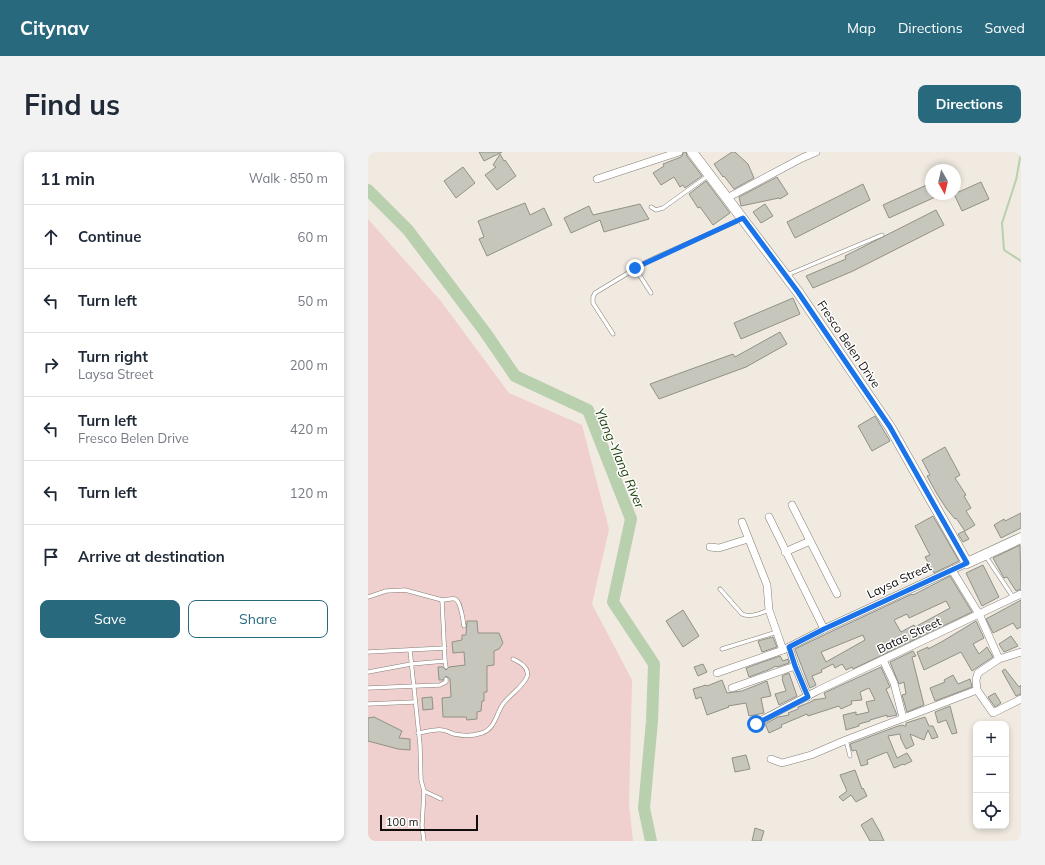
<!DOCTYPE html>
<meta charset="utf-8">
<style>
:root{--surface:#fff;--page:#f2f2f3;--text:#1f2937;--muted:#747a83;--line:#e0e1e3;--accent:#28697d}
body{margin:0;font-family:Mulish,sans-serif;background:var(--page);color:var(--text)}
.controls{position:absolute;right:12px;bottom:12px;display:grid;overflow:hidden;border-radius:8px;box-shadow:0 2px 6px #0003}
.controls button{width:36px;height:36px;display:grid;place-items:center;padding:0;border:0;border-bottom:1px solid var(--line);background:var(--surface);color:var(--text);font:20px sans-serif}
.compass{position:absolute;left:557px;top:12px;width:36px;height:36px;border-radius:50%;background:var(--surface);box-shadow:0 2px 6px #0003;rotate:172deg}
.scale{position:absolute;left:12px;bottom:10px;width:98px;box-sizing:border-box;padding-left:4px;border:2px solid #100e0b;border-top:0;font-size:11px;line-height:14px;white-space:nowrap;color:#100e0b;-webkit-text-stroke:3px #fff;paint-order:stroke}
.stop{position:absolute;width:12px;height:12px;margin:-9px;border:3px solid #1a73e8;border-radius:50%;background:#fff}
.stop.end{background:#1a73e8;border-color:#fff;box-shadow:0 1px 4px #0008}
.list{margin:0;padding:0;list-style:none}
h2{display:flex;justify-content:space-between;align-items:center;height:52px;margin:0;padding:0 16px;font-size:17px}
h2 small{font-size:13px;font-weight:400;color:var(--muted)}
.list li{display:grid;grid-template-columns:26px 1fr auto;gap:12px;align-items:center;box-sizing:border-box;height:64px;padding:0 16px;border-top:1px solid var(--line)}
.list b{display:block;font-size:15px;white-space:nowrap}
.list p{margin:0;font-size:13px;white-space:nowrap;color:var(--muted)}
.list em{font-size:13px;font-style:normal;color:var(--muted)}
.actions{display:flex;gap:8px;padding:12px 16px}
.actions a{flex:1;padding:9px 0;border:1px solid var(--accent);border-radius:8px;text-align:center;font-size:14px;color:var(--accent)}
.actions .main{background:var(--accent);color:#fff}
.icon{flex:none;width:22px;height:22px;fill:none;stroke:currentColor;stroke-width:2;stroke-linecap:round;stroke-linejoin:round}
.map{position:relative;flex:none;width:653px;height:689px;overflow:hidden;border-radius:8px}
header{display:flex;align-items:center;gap:24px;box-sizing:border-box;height:56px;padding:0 20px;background:var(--accent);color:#fff}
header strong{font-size:19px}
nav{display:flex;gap:22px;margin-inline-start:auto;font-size:14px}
.intro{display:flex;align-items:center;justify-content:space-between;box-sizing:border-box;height:96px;padding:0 24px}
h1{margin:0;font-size:28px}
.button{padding:10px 18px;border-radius:8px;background:var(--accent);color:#fff;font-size:14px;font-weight:700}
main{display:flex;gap:24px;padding:0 24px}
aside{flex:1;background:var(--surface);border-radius:8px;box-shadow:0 2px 6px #0003}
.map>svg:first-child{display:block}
.green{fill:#f0d0ce}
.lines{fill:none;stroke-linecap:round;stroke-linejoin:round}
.stream{stroke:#b8d0ad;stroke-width:2}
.river{stroke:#b8d0ad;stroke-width:12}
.building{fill:#c6c6bc;stroke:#909187;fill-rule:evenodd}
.lane-casing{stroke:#847e76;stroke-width:4.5}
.street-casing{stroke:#847e76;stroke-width:8}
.secondary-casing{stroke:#847e76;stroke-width:11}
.lane{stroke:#fff;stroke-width:3.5}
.street{stroke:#fff;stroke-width:7}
.secondary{stroke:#fff;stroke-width:10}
.route{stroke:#1a73e8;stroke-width:5}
.labels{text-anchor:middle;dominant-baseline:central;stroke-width:3;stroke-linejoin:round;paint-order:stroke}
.street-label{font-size:12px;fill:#100e0b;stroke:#fff}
.water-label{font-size:13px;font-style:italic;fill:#1d3c09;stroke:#fff}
</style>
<header>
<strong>Citynav</strong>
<nav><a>Map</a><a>Directions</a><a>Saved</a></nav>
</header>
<div class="intro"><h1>Find us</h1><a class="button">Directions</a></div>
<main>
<aside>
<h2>11 min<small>Walk · 850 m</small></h2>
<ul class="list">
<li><svg class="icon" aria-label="ahead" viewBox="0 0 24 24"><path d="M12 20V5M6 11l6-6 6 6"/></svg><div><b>Continue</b></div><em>60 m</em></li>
<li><svg class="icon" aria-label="left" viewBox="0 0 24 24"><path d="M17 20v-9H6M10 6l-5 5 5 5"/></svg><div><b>Turn left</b></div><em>50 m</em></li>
<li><svg class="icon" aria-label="right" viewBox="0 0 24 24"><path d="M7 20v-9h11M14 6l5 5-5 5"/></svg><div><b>Turn right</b><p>Laysa Street</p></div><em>200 m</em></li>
<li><svg class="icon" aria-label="left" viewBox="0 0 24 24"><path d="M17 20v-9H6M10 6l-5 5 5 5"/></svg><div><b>Turn left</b><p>Fresco Belen Drive</p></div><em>420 m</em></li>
<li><svg class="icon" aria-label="left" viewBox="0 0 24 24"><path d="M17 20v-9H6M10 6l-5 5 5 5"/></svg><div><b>Turn left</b></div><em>120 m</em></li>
<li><svg class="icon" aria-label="arrive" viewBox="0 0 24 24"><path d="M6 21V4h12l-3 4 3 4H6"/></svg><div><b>Arrive at destination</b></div></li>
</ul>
<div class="actions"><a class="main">Save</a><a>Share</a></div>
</aside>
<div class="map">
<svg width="653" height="689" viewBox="0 0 653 689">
<rect width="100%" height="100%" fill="#f0eae1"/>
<path class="green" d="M0,67L72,148L141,241L214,273L241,377L224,452L264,528L261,652L265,689H0Z"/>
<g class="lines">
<path class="stream" d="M653,1L648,28L634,71L636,98L653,109"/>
<path class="river" d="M0,38L40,78L117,180L147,224L220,258L263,367L245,450L286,512L284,569L276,656L283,689"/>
</g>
<g class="building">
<path d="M111,0H134L116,9Z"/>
<path d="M316,0H318L319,4L334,24L317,36L315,33L312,35L306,25L293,33L285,21L296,14L295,12L313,5Z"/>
<path d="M364,0H367L380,12L386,26L366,37L356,24L355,25L346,12Z"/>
<path d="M132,2L136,9L137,8L148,24L129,38L117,23L128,15L125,13Z"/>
<path d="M95,15L107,31L88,46L76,29Z"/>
<path d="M409,25L420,42L412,47L411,46L373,54L371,45Z"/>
<path d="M338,29L362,61L345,73L332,55L330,56L321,42Z"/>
<path d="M613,30L621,47L594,59L586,42Z"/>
<path d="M563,31V42H574L521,66L515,53Z"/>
<path d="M495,32L502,48L427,86L419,70Z"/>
<path d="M157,51L162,63L176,56L184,73L119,104L111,87L116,85L110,69Z"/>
<path d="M272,52L281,67L236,80L232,68L203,81L196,66L221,54L225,63Z"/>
<path d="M397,52L405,64L393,71L385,60Z"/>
<path d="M568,58L576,73L485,119L445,136L438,124L478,107L477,104Z"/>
<path d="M425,146L432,162L373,187L366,171Z"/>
<path d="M412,180L419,192L378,215L291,247L282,232L365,202L367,205Z"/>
<path d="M507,264L522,289L504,299L490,274Z"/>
<path d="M577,295L592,323L587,326L598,343L596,344L603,356L598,359L607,373L597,379L588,366L587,367L578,356L569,342L559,324L562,323L554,308Z"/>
<path d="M653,361V376L633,386L626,373L636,367L637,369Z"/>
<path d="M565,364L591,409L566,421L557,405L562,403L547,374Z"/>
<path d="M596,379L601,387L595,390L590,382Z"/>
<path d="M652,393L653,437L648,439L639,425L636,426L625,406Z"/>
<path d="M615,413L631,445L614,454L598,421Z"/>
<path d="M582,424L604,460L485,517L484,515L478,518L474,512L467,516L465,512L453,518L454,520L444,524L448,533L442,536L427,497L458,482L544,442L545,443ZM578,449L582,456L547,475L546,473L533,480L526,468L539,462L541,466ZM495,483L497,488L458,510L453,500Z"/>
<path d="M653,448V475L649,477L645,471L625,481L618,467Z"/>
<path d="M315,458L331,484L315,495L298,469Z"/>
<path d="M99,469H109L110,481H131L135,491L131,497L126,499V513L119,514V540H116V549H114L113,559L109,560V567L99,568L98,565H75L74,546L83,545L82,527L78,524L75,528H71L70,515H75L78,518L81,515L97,513L96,500L85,501L84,490L94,488V483H98Z"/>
<path d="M608,469L616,486L605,492L611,502L619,495L625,505L604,519L593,500L556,518L549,500L560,495V497L575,489Z"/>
<path d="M643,484L650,494L636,500L631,492Z"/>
<path d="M405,485L409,495L394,500L390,489Z"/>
<path d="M545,499L548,504L544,505L556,553L539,560L534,543L538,542L536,530L531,532L522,510Z"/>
<path d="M412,504L415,509L420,507L421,511L409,515L408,514L400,518L381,525L378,516Z"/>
<path d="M335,512L339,520L330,524L326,515Z"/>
<path d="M513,515L522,535L518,537L529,563L519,565V563L502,568V569L491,572V574L478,578L475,563L488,560V563L501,560L498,550L507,548L501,536L492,540L494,548L483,549L484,552L473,557L471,554L440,564L439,562L413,573L414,575L401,581L397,572L410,565L421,563L420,561L430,557V555L445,549V548L458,546L456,541Z"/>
<path d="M637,517L651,535L653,533V542L648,544L634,519Z"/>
<path d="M421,521L429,544L411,553L407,542L418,539L414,527L415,526L414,524Z"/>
<path d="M585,523L590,532L602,527L604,535L567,549L562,536L577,530L576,528Z"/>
<path d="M354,528L359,541L374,539L399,529L403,544L393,546L396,561L381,564L378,551L360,554L361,555L339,563L333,545L328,547L325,537L338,533L339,534Z"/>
<path d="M627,541L633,551L627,555L620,545Z"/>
<path d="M64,545L65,557L55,558L54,546Z"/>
<path d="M582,554L589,581L584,582L578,568L570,571L567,560Z"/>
<path d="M6,565L34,579L31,586L42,587V598L30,597L0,589V566Z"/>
<path d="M557,565L561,574H565L570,585L564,587L560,578L556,588L542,582L546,593L538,597L533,587L532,582L520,584L529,606L539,601L544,609L536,613L535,612L526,616L519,600L499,608L500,612L493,614L488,598L484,599L482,592L530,574L535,573L536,574H538V571Z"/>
<path d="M378,603L382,617L367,620L364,606Z"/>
<path d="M487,618L494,637L495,636L499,644L488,650L483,643L475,649L471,645L479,639L472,623Z"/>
<path d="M504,666L512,680L516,689H502L493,673Z"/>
<path d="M387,676L396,679L393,689H384Z"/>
</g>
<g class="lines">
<g class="lane-casing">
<g id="lane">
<path d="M283,55L288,58L295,56L341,23"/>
<path d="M267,116L283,141"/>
<path d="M419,123L514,83"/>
<path d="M245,182L225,151V145L227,141L280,109L374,67"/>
<path d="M617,403L645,445"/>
<path d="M352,437L374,462C383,466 392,461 401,458"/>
<path d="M0,445L18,439L37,438L74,448L77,509"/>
<path d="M74,448C77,448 84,446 87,447C93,449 95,469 96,474"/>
<path d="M354,497L409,480"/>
<path d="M42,498L52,593L53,628L56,639L54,674L56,689"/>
<path d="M0,500L77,496"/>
<path d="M0,520L43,512L77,509L78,515"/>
<path d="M0,536L72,533L78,530V527"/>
<path d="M0,552L46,550"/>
<path d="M50,581C58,580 66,577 74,578C78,578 82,581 86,582C95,584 105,584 114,581C127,577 128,562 135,552C146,537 178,522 145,507"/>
<path d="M478,588L482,604"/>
<path d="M56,639L73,647"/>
</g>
</g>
<g class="street-casing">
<g id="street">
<path d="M229,27L311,0"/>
<path d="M359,46L434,6L448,0"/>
<path d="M424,353L469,442"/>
<path d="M401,365L456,477"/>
<path d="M374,370L399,433L401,458L415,498"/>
<path d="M342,395L351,396L380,387"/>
<path d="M417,400L442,389"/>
<path d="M584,418L611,462L631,507"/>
<path d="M421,495L427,514L440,545"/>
<path d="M515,508L526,531L535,566"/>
<path d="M349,521L415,498L456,477L599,411"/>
<path d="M364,536L427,514"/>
<path d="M609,538L608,528L610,521L631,507L653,500"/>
<path d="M388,571L451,538L653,442"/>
<path d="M403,607L414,611L443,603L478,588L609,538L625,561L653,547"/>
</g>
</g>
<g class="secondary-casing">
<path id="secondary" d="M324,0L430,140L522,275L599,411L653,386"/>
</g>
<use href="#lane" class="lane"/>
<use href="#street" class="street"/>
<use href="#secondary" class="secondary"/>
</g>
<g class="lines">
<path class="route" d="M267,116L375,66L430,140L522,275L599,411L456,477L421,495L427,514L440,545L388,572"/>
</g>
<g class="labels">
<g class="street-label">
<text transform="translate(481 192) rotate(56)">Fresco Belen Drive</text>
<text transform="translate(531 428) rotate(-25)">Laysa Street</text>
<text transform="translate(541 483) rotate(-25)">Batas Street</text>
</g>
<g class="water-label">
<text transform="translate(252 306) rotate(67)">Ylang-Ylang River</text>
</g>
</g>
</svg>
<div class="controls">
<button>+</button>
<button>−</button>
<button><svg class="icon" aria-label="locate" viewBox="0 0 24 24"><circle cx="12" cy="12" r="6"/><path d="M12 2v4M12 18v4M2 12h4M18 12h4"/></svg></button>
</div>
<svg class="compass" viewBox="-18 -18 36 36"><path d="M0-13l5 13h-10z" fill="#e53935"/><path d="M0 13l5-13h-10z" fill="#747a83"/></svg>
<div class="scale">100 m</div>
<div class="stop" style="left:388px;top:572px"></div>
<div class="stop end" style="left:267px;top:116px"></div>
</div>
</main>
